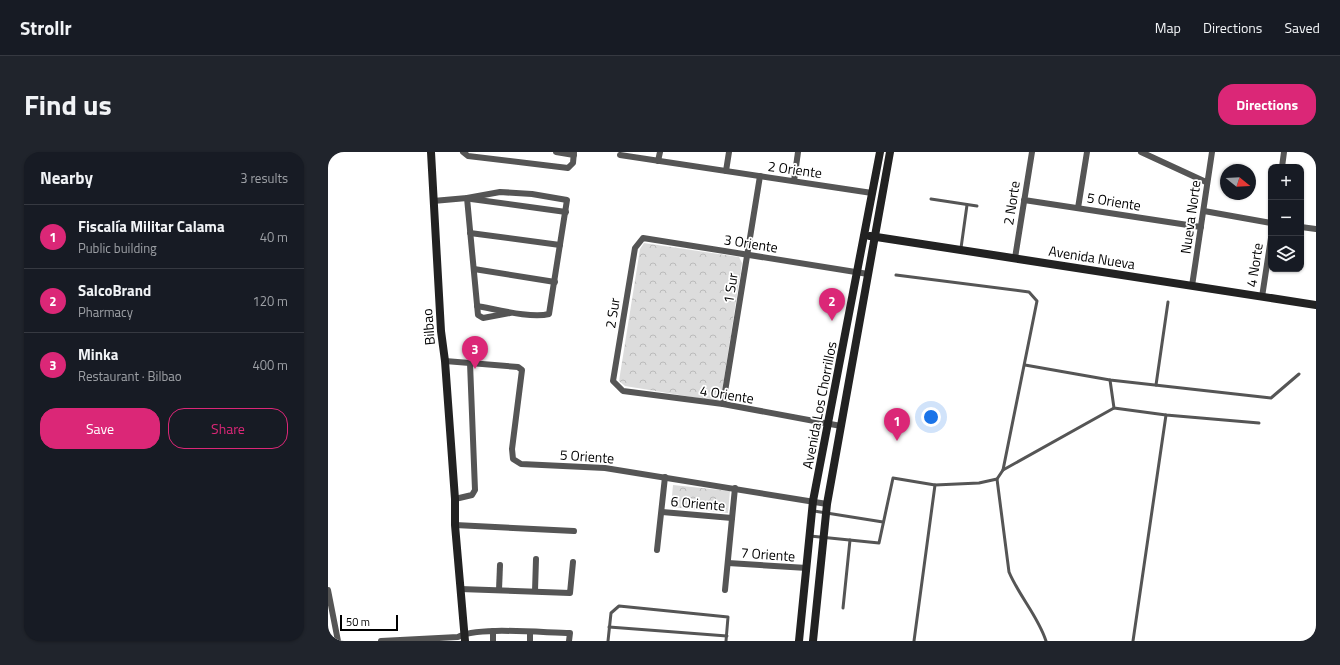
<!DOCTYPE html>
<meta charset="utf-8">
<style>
:root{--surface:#171b24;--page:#20242c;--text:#f1f3f6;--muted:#9ea1a6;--line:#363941;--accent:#db2777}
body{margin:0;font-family:"Titillium Web",sans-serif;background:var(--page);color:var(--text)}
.controls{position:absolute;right:12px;top:12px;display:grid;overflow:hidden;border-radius:8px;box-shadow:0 1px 3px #0004}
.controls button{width:36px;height:36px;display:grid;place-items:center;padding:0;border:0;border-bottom:1px solid var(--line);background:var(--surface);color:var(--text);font:20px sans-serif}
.compass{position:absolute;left:892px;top:12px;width:36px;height:36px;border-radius:50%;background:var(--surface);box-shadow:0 1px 3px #0004;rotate:108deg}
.scale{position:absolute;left:12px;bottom:10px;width:58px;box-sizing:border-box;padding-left:4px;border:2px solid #000;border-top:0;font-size:11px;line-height:14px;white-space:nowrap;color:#000;-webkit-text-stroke:3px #fff;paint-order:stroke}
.you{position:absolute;left:603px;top:265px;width:14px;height:14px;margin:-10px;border:3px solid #fff;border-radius:50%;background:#1a73e8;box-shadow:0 0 0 6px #1a73e833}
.badge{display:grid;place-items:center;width:26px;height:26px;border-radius:50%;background:var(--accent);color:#fff;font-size:13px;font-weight:700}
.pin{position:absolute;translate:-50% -33px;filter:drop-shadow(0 1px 2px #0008)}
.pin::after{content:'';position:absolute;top:21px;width:14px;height:12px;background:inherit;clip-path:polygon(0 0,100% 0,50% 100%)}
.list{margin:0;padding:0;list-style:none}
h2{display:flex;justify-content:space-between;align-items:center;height:52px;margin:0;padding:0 16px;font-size:17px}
h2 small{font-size:13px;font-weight:400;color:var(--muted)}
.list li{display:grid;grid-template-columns:26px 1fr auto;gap:12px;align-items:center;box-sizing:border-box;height:64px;padding:0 16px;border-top:1px solid var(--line)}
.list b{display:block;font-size:15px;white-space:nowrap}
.list p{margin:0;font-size:13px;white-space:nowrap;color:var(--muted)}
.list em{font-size:13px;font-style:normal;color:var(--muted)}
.actions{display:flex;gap:8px;padding:12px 16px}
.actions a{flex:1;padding:9px 0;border:1px solid var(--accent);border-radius:16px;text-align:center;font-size:14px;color:var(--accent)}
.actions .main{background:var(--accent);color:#fff}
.icon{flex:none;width:22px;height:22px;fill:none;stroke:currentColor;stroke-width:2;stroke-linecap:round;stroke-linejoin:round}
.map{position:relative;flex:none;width:988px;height:489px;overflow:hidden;border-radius:16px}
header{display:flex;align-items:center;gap:24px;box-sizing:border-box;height:56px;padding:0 20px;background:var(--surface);border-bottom:1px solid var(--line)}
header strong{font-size:19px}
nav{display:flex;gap:22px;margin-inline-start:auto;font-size:14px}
.intro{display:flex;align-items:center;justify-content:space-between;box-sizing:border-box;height:96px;padding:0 24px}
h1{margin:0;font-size:28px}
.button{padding:10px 18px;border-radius:16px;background:var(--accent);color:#fff;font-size:14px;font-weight:700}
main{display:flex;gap:24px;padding:0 24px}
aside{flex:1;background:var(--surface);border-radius:16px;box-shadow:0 1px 3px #0004}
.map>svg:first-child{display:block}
.park{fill:url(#park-crowns)}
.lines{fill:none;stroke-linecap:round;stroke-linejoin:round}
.lane{stroke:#555;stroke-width:3}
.street{stroke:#555;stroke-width:6}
.secondary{stroke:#222;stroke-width:8}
.labels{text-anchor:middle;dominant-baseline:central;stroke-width:3.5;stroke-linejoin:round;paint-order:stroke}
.street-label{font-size:14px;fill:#000;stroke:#fff}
</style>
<header>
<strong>Strollr</strong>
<nav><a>Map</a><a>Directions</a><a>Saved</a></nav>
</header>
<div class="intro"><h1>Find us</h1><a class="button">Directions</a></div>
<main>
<aside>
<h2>Nearby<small>3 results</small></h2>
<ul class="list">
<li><span class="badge">1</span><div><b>Fiscalía Militar Calama</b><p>Public building</p></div><em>40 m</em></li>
<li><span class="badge">2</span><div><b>SalcoBrand</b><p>Pharmacy</p></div><em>120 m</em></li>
<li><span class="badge">3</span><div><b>Minka</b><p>Restaurant · Bilbao</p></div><em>400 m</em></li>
</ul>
<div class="actions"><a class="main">Save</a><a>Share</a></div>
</aside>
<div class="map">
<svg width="988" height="489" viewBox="0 0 988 489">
<defs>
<pattern id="park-crowns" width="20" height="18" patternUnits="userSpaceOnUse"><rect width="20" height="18" fill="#dcdcdc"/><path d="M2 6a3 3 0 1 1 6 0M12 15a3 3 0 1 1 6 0" fill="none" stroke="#bbb"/></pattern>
</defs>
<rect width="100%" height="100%" fill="#fff"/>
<g class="park">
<path d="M316,91L411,105L414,111L393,246L388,249L297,234L291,229L312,97Z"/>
<path d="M345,333L402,339L400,361L343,355Z"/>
</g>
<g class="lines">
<g class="lane">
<path d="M603,47L649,54"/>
<path d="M633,96L639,53"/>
<path d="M568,123L701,140L709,149L675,318L669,327L651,331L607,333L586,489"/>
<path d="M697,213L782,228L943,246L971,222"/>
<path d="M782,228L786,256L838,263L931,271"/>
<path d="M828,233L840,150"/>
<path d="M675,318L786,256"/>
<path d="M669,327L681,420C691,444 710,464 718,489"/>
<path d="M486,359L555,370"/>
<path d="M482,384L551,391L565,326L607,333"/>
<path d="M515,456L522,388"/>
<path d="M281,475L399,484"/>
<path d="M280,489L283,461L291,454L400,465L398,489"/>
<path d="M805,489L838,263"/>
</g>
<g class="street">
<path d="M135,0L140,4L240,16L245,11L246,0"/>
<path d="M228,0L246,3"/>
<path d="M813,0L878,30"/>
<path d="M292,3L544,41"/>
<path d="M330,9L332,0"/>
<path d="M954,15L956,0"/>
<path d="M398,19L401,0"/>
<path d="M466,29L470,0"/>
<path d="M139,46L150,163L155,166L182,161"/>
<path d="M143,47L238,60"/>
<path d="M696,48L873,75"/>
<path d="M105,49L139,46L172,40L204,42L239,48L221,162C204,167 167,157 149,154"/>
<path d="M750,56L759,0"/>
<path d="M876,59L943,71"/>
<path d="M973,75L988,77"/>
<path d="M142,81L232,93"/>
<path d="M687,106L704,0"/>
<path d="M146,117L227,130"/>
<path d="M864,134L884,0"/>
<path d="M934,145L943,86"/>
<path d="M117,209L190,215L194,218L184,297L185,307L193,312L277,316L499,352"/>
<path d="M395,252L432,24"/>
<path d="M513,274L395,252L295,239L285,229L307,96L315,86L540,122"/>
<path d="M127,347L144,343L147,338L142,211"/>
<path d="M334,360L404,366"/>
<path d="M127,373L246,379"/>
<path d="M329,398L337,325"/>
<path d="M400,411L479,416"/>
<path d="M132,437L242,441L245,410"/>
<path d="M0,438L10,489"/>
<path d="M171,438L172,413"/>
<path d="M397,438L407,336"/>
<path d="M207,439L208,407"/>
<path d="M53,489L130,485C146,474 219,481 242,481L241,489"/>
<path d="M165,489V479"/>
<path d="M202,489V480"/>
</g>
<g class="secondary">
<path d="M103,0L113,179L117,209L127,347V373L137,489"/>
<path d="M542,84L988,153"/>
<path d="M471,489L485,349L552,0"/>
<path d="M485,489L499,352L562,0"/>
</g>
</g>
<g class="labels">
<g class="street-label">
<text transform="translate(467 17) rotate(8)">2 Oriente</text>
<text transform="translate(786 49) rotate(9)">5 Oriente</text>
<text transform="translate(683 51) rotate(-81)">2 Norte</text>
<text transform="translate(862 65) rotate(-82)">Nueva Norte</text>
<text transform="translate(423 91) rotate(9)">3 Oriente</text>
<text transform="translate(764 105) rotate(9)">Avenida Nueva</text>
<text transform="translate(926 113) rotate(-81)">4 Norte</text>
<text transform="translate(402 136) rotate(-81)">1 Sur</text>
<text transform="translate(284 161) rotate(-81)">2 Sur</text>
<text transform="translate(100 175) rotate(-95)">Bilbao</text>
<text transform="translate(399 242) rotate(9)">4 Oriente</text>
<text transform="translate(491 253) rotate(-79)">Avenida Los Chorrillos</text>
<text transform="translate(259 304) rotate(4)">5 Oriente</text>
<text transform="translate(370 351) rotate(5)">6 Oriente</text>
<text transform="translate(440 402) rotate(4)">7 Oriente</text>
</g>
</g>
</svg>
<div class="controls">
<button>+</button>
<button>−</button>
<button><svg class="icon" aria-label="layers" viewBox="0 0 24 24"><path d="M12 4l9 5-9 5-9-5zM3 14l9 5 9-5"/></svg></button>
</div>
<svg class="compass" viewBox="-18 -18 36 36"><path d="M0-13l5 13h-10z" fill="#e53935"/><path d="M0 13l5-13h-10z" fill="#9ea1a6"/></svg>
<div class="scale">50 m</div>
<div class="you"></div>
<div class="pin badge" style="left:569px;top:289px">1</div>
<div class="pin badge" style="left:504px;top:169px">2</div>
<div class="pin badge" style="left:147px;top:217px">3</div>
</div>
</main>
